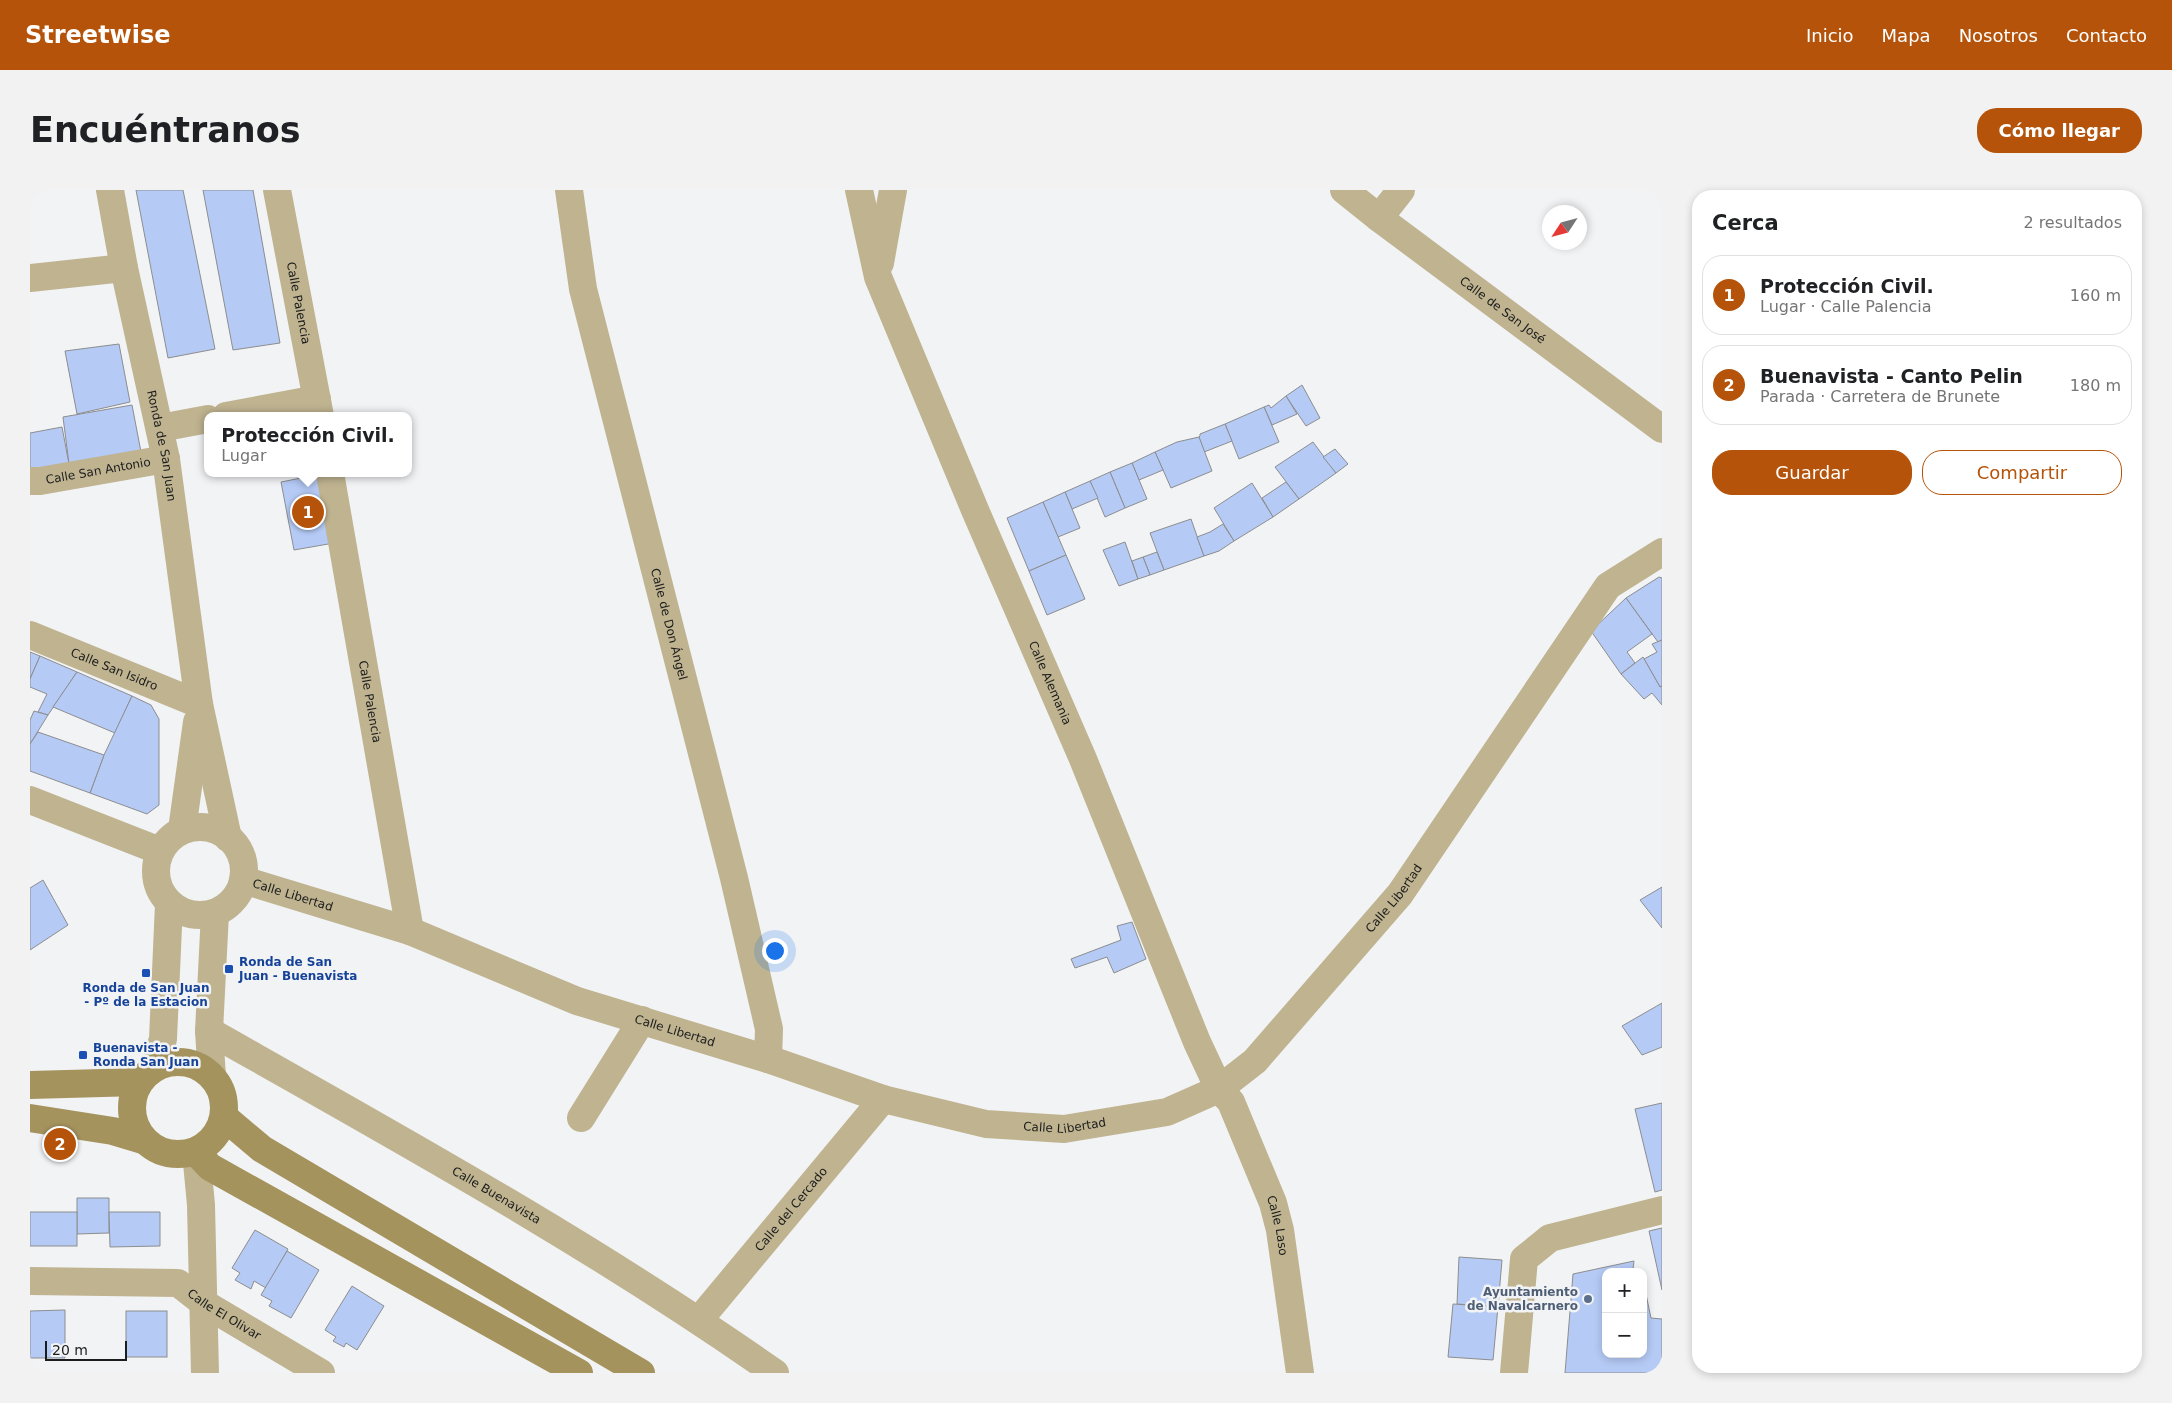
<!DOCTYPE html>
<html lang="es">
<meta charset="utf-8">
<style>
:root{--surface:#fff;--page:#f2f2f2;--text:#202124;--muted:#757577;--line:#e0e0e0;--accent:#b45309}
body{margin:0;font-family:"DejaVu Sans",sans-serif;background:var(--page);color:var(--text)}
.controls{position:absolute;right:15px;bottom:15px;display:grid;overflow:hidden;border-radius:10px;box-shadow:0 2px 8px #0003}
.controls button{width:45px;height:45px;display:grid;place-items:center;padding:0;border:0;border-bottom:1px solid var(--line);background:var(--surface);color:var(--text);font:25px sans-serif}
.compass{position:absolute;left:1512px;top:15px;width:45px;height:45px;border-radius:50%;background:var(--surface);box-shadow:0 2px 8px #0003;rotate:234deg}
.scale{position:absolute;left:15px;bottom:12px;width:82px;box-sizing:border-box;padding-left:5px;border:2px solid #1b1c1c;border-top:0;font-size:14px;line-height:18px;white-space:nowrap;color:#1b1c1c;-webkit-text-stroke:4px #f2f3f5;paint-order:stroke}
.you{position:absolute;left:744px;top:760px;width:18px;height:18px;margin:-12px;border:4px solid #fff;border-radius:50%;background:#1a73e8;box-shadow:0 0 0 8px #1a73e833}
.badge{display:grid;place-items:center;width:32px;height:32px;border-radius:50%;background:var(--accent);color:#fff;font-size:16px;font-weight:700}
.pin{position:absolute;translate:-50% -50%;border:2px solid #fff;box-shadow:0 1px 5px #0006}
.popup{position:absolute;left:174px;top:222px;width:208px;height:65px;box-sizing:border-box;display:grid;place-content:center;border-radius:10px;background:var(--surface);filter:drop-shadow(0 1px 4px #0005);font-size:16px;white-space:nowrap;color:var(--muted)}
.popup b{font-size:19px;color:var(--text)}
.popup::after{content:'';position:absolute;left:50%;top:100%;margin-left:-10px;border:10px solid transparent;border-top-color:var(--surface)}
.list{margin:0;padding:0;list-style:none}
h2{display:flex;justify-content:space-between;align-items:center;height:65px;margin:0;padding:0 20px;font-size:21px}
h2 small{font-size:16px;font-weight:400;color:var(--muted)}
.list li{display:grid;grid-template-columns:32px 1fr auto;gap:15px;align-items:center;box-sizing:border-box;height:80px;margin:0 10px 10px;padding:0 10px;border:1px solid var(--line);border-radius:20px}
.list b{display:block;font-size:19px;white-space:nowrap}
.list p{margin:0;font-size:16px;white-space:nowrap;color:var(--muted)}
.list em{font-size:16px;font-style:normal;color:var(--muted)}
.actions{display:flex;gap:10px;padding:15px 20px}
.actions a{flex:1;padding:11px 0;border:1px solid var(--accent);border-radius:20px;text-align:center;font-size:18px;color:var(--accent)}
.actions .main{background:var(--accent);color:#fff}
.map{position:relative;flex:none;width:1632px;height:1183px;overflow:hidden;border-radius:20px}
header{display:flex;align-items:center;gap:30px;box-sizing:border-box;height:70px;padding:0 25px;background:var(--accent);color:#fff}
header strong{font-size:24px}
nav{display:flex;gap:28px;margin-inline-start:auto;font-size:18px}
.intro{display:flex;align-items:center;justify-content:space-between;box-sizing:border-box;height:120px;padding:0 30px}
h1{margin:0;font-size:35px}
.button{padding:12px 22px;border-radius:20px;background:var(--accent);color:#fff;font-size:18px;font-weight:700}
main{display:flex;gap:30px;padding:0 30px}
aside{flex:1;background:var(--surface);border-radius:20px;box-shadow:0 2px 8px #0003}
.map>svg:first-child{display:block}
.building{fill:#b5caf5;stroke:#8c8d8f}
.lines{fill:none;stroke-linecap:round;stroke-linejoin:round}
.street{stroke:#bfb390;stroke-width:28}
.secondary{stroke:#a5935e;stroke-width:28}
.transit-dot{fill:#1a4fb4;stroke:#f2f3f5;stroke-width:2}
.service-dot{fill:#5c6f8a;stroke:#f2f3f5;stroke-width:2}
.labels{text-anchor:middle;dominant-baseline:central;stroke-width:5;stroke-linejoin:round;paint-order:stroke}
.street-label{font-size:12px;fill:#1b1c1c;stroke:#f2f3f5}
.transit-label{font-size:12px;font-weight:bold;fill:#164399;stroke:#f2f3f5;text-anchor:start}
.service-label{font-size:12px;font-weight:bold;fill:#4e5e75;stroke:#f2f3f5;text-anchor:end}
</style>
<header>
<strong>Streetwise</strong>
<nav><a>Inicio</a><a>Mapa</a><a>Nosotros</a><a>Contacto</a></nav>
</header>
<div class="intro"><h1>Encuéntranos</h1><a class="button">Cómo llegar</a></div>
<main>
<div class="map">
<svg width="1632" height="1183" viewBox="0 0 1632 1183">
<rect width="100%" height="100%" fill="#f2f3f5"/>
<g class="building">
<path d="M106,0H153L185,159L138,168Z"/>
<path d="M173,0H223L250,153L203,160Z"/>
<path d="M89,154L100,212L47,224L35,161Z"/>
<path d="M1272,195L1290,228L1276,236L1256,206Z"/>
<path d="M1256,206L1267,224L1242,235L1234,217L1239,215L1241,218Z"/>
<path d="M102,215L111,262L39,274L33,227Z"/>
<path d="M1234,217L1249,252L1209,269L1195,234Z"/>
<path d="M1195,234L1202,251L1174,262L1169,247L1170,246V244Z"/>
<path d="M32,237L39,274L0,280V243Z"/>
<path d="M1169,247L1182,281L1141,298L1125,262L1147,252Z"/>
<path d="M1283,252L1306,283L1269,309L1245,277Z"/>
<path d="M1305,259L1318,274L1306,283L1293,267Z"/>
<path d="M1125,262L1133,280L1109,290L1102,273Z"/>
<path d="M1102,273L1117,309L1095,318L1080,282Z"/>
<path d="M1080,282L1095,318L1075,327L1060,291Z"/>
<path d="M291,284L304,353L264,360L251,292Z"/>
<path d="M1060,291L1068,308L1042,319L1035,302Z"/>
<path d="M1256,292L1269,309L1243,327L1232,308Z"/>
<path d="M1222,293L1243,327L1204,351L1184,318Z"/>
<path d="M1035,302L1050,338L1028,347L1013,312Z"/>
<path d="M1013,312L1036,365L999,381L977,328Z"/>
<path d="M1161,329L1174,366L1134,380L1120,343Z"/>
<path d="M1193,334L1204,351L1189,361L1174,366L1167,347L1180,342Z"/>
<path d="M1095,352L1108,389L1089,396L1073,360Z"/>
<path d="M1127,362L1134,380L1120,385L1113,367Z"/>
<path d="M1036,365L1055,409L1017,425L999,381Z"/>
<path d="M1113,367L1120,385L1108,389L1102,371Z"/>
<path d="M1629,387L1632,388V450L1628,452L1596,408Z"/>
<path d="M1596,408L1622,444L1597,462L1605,473L1591,484L1561,441Z"/>
<path d="M1632,450V496L1630,497L1614,469L1627,462L1622,454Z"/>
<path d="M0,462L10,466L0,489Z"/>
<path d="M10,466L47,482L18,525L8,522L17,504L0,497V489Z"/>
<path d="M1613,467L1630,497L1632,496V515L1622,503L1614,509L1591,484Z"/>
<path d="M47,482L102,506L85,543L23,517Z"/>
<path d="M102,506L121,515L129,529V615L117,624L60,603L74,565Z"/>
<path d="M4,521L18,525L0,554V530Z"/>
<path d="M8,542L74,565L60,603L0,581V554Z"/>
<path d="M13,690L38,735L0,760V698Z"/>
<path d="M1632,697V738L1610,710Z"/>
<path d="M1102,732L1116,769L1084,783L1077,767L1045,778L1041,769L1091,750L1087,736Z"/>
<path d="M1632,813V857L1612,865L1592,836Z"/>
<path d="M1632,913V1000L1625,1002L1605,919Z"/>
<path d="M47,1008H79V1043L47,1044Z"/>
<rect x="0" y="1022" width="47" height="34"/>
<path d="M79,1022H130V1056L80,1057Z"/>
<path d="M1632,1038V1100L1619,1041Z"/>
<path d="M225,1040L258,1059L236,1098L224,1091L221,1099L205,1090L210,1083L202,1078Z"/>
<path d="M257,1061L289,1080L261,1128L239,1116L242,1111L231,1105Z"/>
<path d="M1429,1067L1472,1070L1468,1117L1427,1114Z"/>
<path d="M1604,1071L1603,1079L1612,1082H1576V1164H1613V1090L1621,1128L1632,1129V1183H1535L1543,1084Z"/>
<path d="M322,1096L354,1116L327,1160L316,1153L314,1157L303,1151L306,1147L295,1140Z"/>
<path d="M1423,1114L1468,1117L1463,1170L1418,1167Z"/>
<path d="M35,1120V1168H0V1121Z"/>
<rect x="96" y="1121" width="41" height="46"/>
</g>
<g class="lines">
<g class="street">
<path id="s1" d="M80,0L94,78L136,269L169,514L198,648"/>
<path id="s2" d="M247,0L290,226"/>
<path id="s3" d="M539,0L553,99L704,688L739,839L738,869"/>
<path id="s4" d="M829,0L848,87L945,320L1053,569L1167,852L1189,899L1201,912L1243,1013L1250,1040L1270,1183"/>
<path id="s5" d="M1314,0L1349,28L1632,239"/>
<path d="M1349,28L1371,0"/>
<path d="M850,73L863,0"/>
<path d="M0,88L94,78"/>
<path d="M196,226L287,209"/>
<path d="M130,238L178,229"/>
<path id="s6" d="M300,283L380,741"/>
<path id="s7" d="M0,291H10L136,269"/>
<path id="s8" d="M0,445L169,514"/>
<path d="M0,610L130,661"/>
<circle cx="170" cy="681" r="44"/>
<path d="M152,640L167,532"/>
<path id="s9" d="M213,690L380,741L547,811L738,869L853,909L956,934L1034,939L1137,922L1189,899L1225,871L1370,704L1578,396L1632,362"/>
<path id="s10" d="M179,841C372,950 564,1056 745,1183"/>
<path d="M124,878L133,849L139,714"/>
<path d="M182,887L179,841L185,723"/>
<path d="M551,928L612,830"/>
<path d="M166,962L171,1015L175,1183"/>
<path id="s11" d="M0,1091L148,1093L175,1114L291,1183"/>
<path id="s12" d="M669,1130L853,909"/>
<path d="M1484,1183L1494,1069L1520,1048L1632,1020"/>
</g>
<g class="secondary">
<circle cx="148" cy="918" r="46"/>
<path d="M0,895L109,892"/>
<path d="M194,927L232,959L611,1183"/>
<path d="M0,928L83,941L113,950"/>
<path d="M166,962L180,977L549,1183"/>
</g>
</g>
<g class="transit-dot">
<rect x="194" y="774" width="10" height="10" rx="2.5"/>
<rect x="111" y="778" width="10" height="10" rx="2.5"/>
<rect x="48" y="860" width="10" height="10" rx="2.5"/>
</g>
<circle class="service-dot" cx="1558" cy="1109" r="5"/>
<g class="labels">
<g class="street-label">
<text stroke="none"><textPath href="#s2" startOffset="115">Calle Palencia</textPath></text>
<text stroke="none"><textPath href="#s5" startOffset="199">Calle de San José</textPath></text>
<text stroke="none"><textPath href="#s1" startOffset="261">Ronda de San Juan</textPath></text>
<text stroke="none"><textPath href="#s7" startOffset="69">Calle San Antonio</textPath></text>
<text stroke="none"><textPath href="#s3" startOffset="446">Calle de Don Ángel</textPath></text>
<text stroke="none"><textPath href="#s8" startOffset="91">Calle San Isidro</textPath></text>
<text stroke="none"><textPath href="#s4" startOffset="530">Calle Alemania</textPath></text>
<text stroke="none"><textPath href="#s6" startOffset="232">Calle Palencia</textPath></text>
<text stroke="none"><textPath href="#s9" startOffset="52">Calle Libertad</textPath></text>
<text stroke="none"><textPath href="#s9" startOffset="1282">Calle Libertad</textPath></text>
<text stroke="none"><textPath href="#s9" startOffset="458">Calle Libertad</textPath></text>
<text stroke="none"><textPath href="#s9" startOffset="862">Calle Libertad</textPath></text>
<text stroke="none"><textPath href="#s10" startOffset="331">Calle Buenavista</textPath></text>
<text stroke="none"><textPath href="#s12" startOffset="144">Calle del Cercado</textPath></text>
<text stroke="none"><textPath href="#s4" startOffset="1120">Calle Laso</textPath></text>
<text stroke="none"><textPath href="#s11" startOffset="204">Calle El Olivar</textPath></text>
</g>
<g class="transit-label">
<text x="209" y="772">Ronda de San<tspan x="209" dy="14">Juan - Buenavista</tspan></text>
<text x="116" y="798" text-anchor="middle">Ronda de San Juan<tspan x="116" dy="14">- Pº de la Estacion</tspan></text>
<text x="63" y="858">Buenavista -<tspan x="63" dy="14">Ronda San Juan</tspan></text>
</g>
<g class="service-label">
<text x="1548" y="1102">Ayuntamiento<tspan x="1548" dy="14">de Navalcarnero</tspan></text>
</g>
</g>
</svg>
<div class="controls">
<button>+</button>
<button>−</button>
</div>
<svg class="compass" viewBox="-18 -18 36 36"><path d="M0-13l5 13h-10z" fill="#e53935"/><path d="M0 13l5-13h-10z" fill="#757577"/></svg>
<div class="scale">20 m</div>
<div class="you"></div>
<div class="pin badge" style="left:278px;top:322px">1</div>
<div class="popup"><b>Protección Civil.</b>Lugar</div>
<div class="pin badge" style="left:30px;top:954px">2</div>
</div>
<aside>
<h2>Cerca<small>2 resultados</small></h2>
<ul class="list">
<li><span class="badge">1</span><div><b>Protección Civil.</b><p>Lugar · Calle Palencia</p></div><em>160 m</em></li>
<li><span class="badge">2</span><div><b>Buenavista - Canto Pelin</b><p>Parada · Carretera de Brunete</p></div><em>180 m</em></li>
</ul>
<div class="actions"><a class="main">Guardar</a><a>Compartir</a></div>
</aside>
</main>
